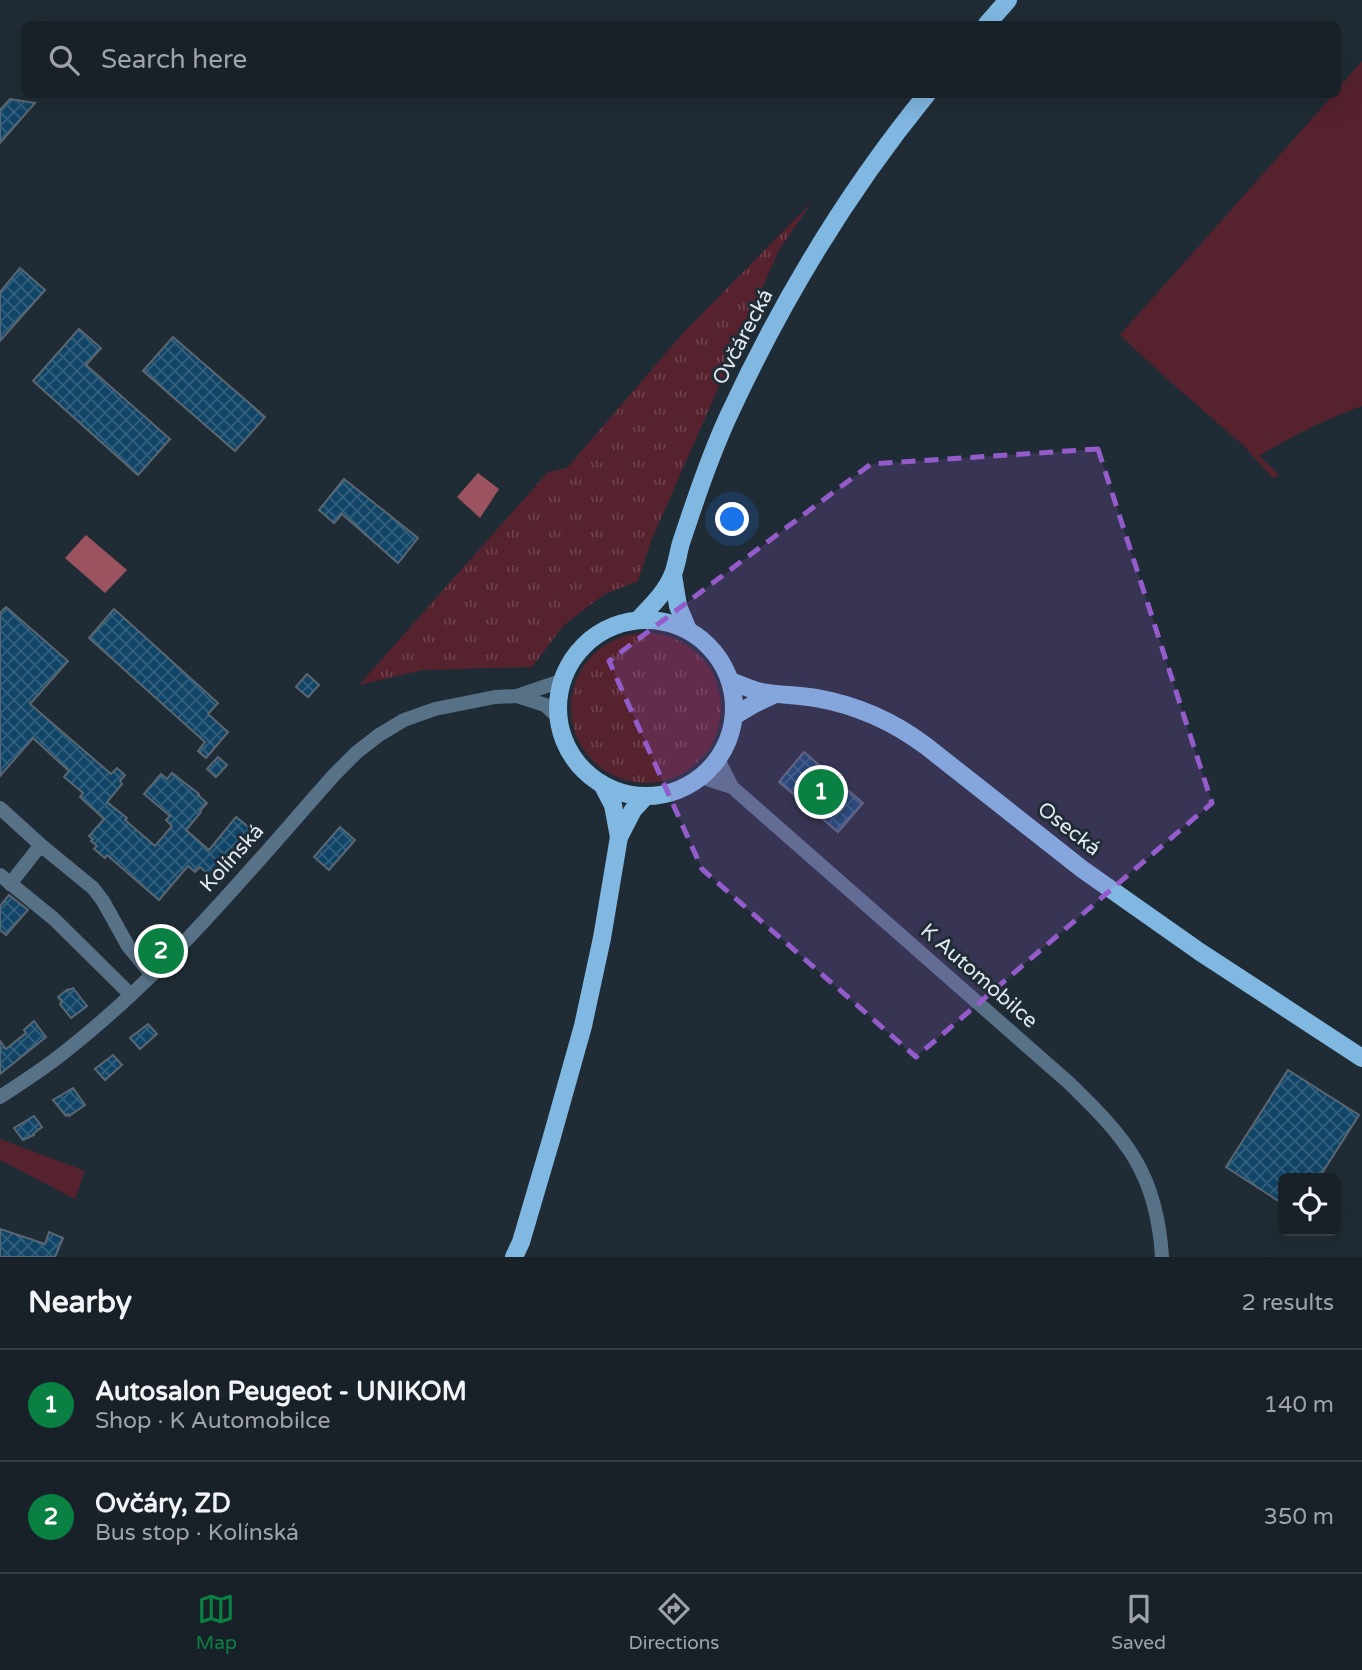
<!DOCTYPE html>
<meta charset="utf-8">
<style>
:root{--surface:#182128;--page:#212930;--text:#f1f3f6;--muted:#9fa3a8;--line:#363e45;--accent:#0b8043}
body{margin:0;font-family:"Varela Round",sans-serif;background:var(--page);color:var(--text)}
.controls{position:absolute;right:21px;bottom:21px;display:grid;overflow:hidden;border-radius:10px;box-shadow:0 7px 28px #0002}
.controls button{width:63px;height:63px;display:grid;place-items:center;padding:0;border:0;border-bottom:2px solid var(--line);background:var(--surface);color:var(--text);font:35px sans-serif}
.you{position:absolute;left:733px;top:520px;width:24px;height:24px;margin:-18px;border:5px solid #fff;border-radius:50%;background:#1a73e8;box-shadow:0 0 0 10px #1a73e833}
.badge{display:grid;place-items:center;width:46px;height:46px;border-radius:50%;background:var(--accent);color:#fff;font-size:23px;font-weight:700}
.pin{position:absolute;translate:-50% -50%;border:4px solid #fff;box-shadow:0 2px 7px #0006}
.list{margin:0;padding:0;list-style:none}
h2{display:flex;justify-content:space-between;align-items:center;height:91px;margin:0;padding:0 28px;font-size:30px}
h2 small{font-size:23px;font-weight:400;color:var(--muted)}
.list li{display:grid;grid-template-columns:46px 1fr auto;gap:21px;align-items:center;box-sizing:border-box;height:112px;padding:0 28px;border-top:2px solid var(--line)}
.list b{display:block;font-size:26px;white-space:nowrap}
.list p{margin:0;font-size:23px;white-space:nowrap;color:var(--muted)}
.list em{font-size:23px;font-style:normal;color:var(--muted)}
.icon{flex:none;width:38px;height:38px;fill:none;stroke:currentColor;stroke-width:2;stroke-linecap:round;stroke-linejoin:round}
.map{position:relative;flex:none;width:1362px;height:1257px;overflow:hidden}
.search{position:absolute;background:var(--surface);box-shadow:0 7px 28px #0002;left:21px;right:21px;top:21px;height:77px;display:flex;align-items:center;gap:18px;box-sizing:border-box;padding:0 24px;border-radius:10px;color:var(--muted);font-size:26px}
.sheet{height:315px;background:var(--surface)}
nav{display:flex;justify-content:space-around;align-items:center;box-sizing:border-box;height:98px;border-top:2px solid var(--line);background:var(--surface);font-size:19px;color:var(--muted)}
nav a{display:grid;justify-items:center;gap:4px}
nav .on{color:var(--accent)}
.map>svg:first-child{display:block}
.grass{fill:url(#grass-tufts)}
.garden{fill:#56222d}
.water{fill:#9c5360}
.building{fill:url(#building-cross-hatch);stroke:#5a6772;stroke-width:2}
.lines{fill:none;stroke-linecap:round;stroke-linejoin:round}
.minor{stroke:#577186;stroke-width:14}
.major{stroke:#81b8e2;stroke-width:18}
.marked{fill:#945bcb;fill-opacity:0.2;stroke:#945bcb;stroke-width:5;stroke-dasharray:14 9;stroke-linejoin:round}
.labels{text-anchor:middle;dominant-baseline:central;stroke-width:6;stroke-linejoin:round;paint-order:stroke}
.street-label{font-size:21px;fill:#e1e8ef;stroke:#202c35}
</style>
<div class="map">
<svg width="1362" height="1257" viewBox="0 0 1362 1257">
<defs>
<pattern id="grass-tufts" width="24" height="20" patternUnits="userSpaceOnUse" patternTransform="scale(1.75)"><rect width="24" height="20" fill="#56222d"/><path d="M3 7l-1-3M5 7V3M7 7l1-3M15 17l-1-3M17 17v-4M19 17l1-3" fill="none" stroke="#6e424c"/></pattern>
<pattern id="building-cross-hatch" width="8" height="8" patternUnits="userSpaceOnUse" patternTransform="scale(1.75)"><rect width="8" height="8" fill="#114567"/><path d="M0 0l8 8M0 8l8-8" fill="none" stroke="#33607d"/></pattern>
</defs>
<rect width="100%" height="100%" fill="#202c35"/>
<g class="grass">
<path d="M812,202L779,250L651,541L638,581L605,594L564,625L532,667L423,670L359,685L548,472L567,468L685,331Z"/>
<circle cx="646" cy="708" r="75"/>
</g>
<g class="garden">
<path d="M1362,61V406C1326,419 1292,436 1259,456L1279,475L1273,478L1242,444L1167,379L1120,335L1333,95L1338,94V89Z"/>
<path d="M0,1139L85,1171L75,1199L0,1160Z"/>
</g>
<g class="water">
<path d="M478,473L499,489L480,518L457,497Z"/>
<path d="M86,535L127,570L105,593L65,558Z"/>
</g>
<g class="building">
<path d="M10,99L35,103L0,143V110Z"/>
<path d="M20,268L45,290L0,341V292Z"/>
<path d="M79,329L101,348L86,365L170,439L138,475L33,381Z"/>
<path d="M173,337L265,417L235,451L143,371Z"/>
<path d="M344,479L418,538L398,563L342,514L334,523L319,510Z"/>
<path d="M6,607L68,661L30,704L111,774L117,768L125,775L120,781L122,784L107,802L127,818L125,820L155,846L172,826L166,820L170,816L144,794L161,774L167,779L172,773L199,794L198,795L207,803L200,811L201,812L186,830L209,850L236,817L252,830L213,878L200,867L195,872L188,866L159,900L107,855L105,858L94,849L97,846L91,841L93,839L89,836L104,819L80,797L83,793L64,777L69,771L33,738L0,776V613Z"/>
<path d="M114,609L218,703L208,714L228,732L206,758L198,751L205,742L89,638Z"/>
<path d="M307,674L319,685L308,697L296,687Z"/>
<path d="M804,752L863,803L838,832L779,782Z"/>
<path d="M218,757L227,765L216,777L207,769Z"/>
<path d="M340,827L355,840L329,870L314,857Z"/>
<path d="M9,895L28,910L6,935L0,930V906Z"/>
<path d="M73,988L87,1006L71,1018L60,1004L62,1002L58,997L68,989L69,990Z"/>
<path d="M34,1021L46,1037L0,1074V1041L6,1049L26,1033L24,1030Z"/>
<path d="M148,1024L157,1034L140,1049L130,1038Z"/>
<path d="M113,1055L122,1065L105,1080L95,1069Z"/>
<path d="M1288,1070L1359,1115L1319,1178H1283V1204L1226,1167Z"/>
<path d="M73,1088L85,1105L69,1116L68,1114L66,1116L53,1100Z"/>
<path d="M34,1116L42,1127L33,1134L34,1135L23,1140L14,1128Z"/>
<path d="M0,1229L45,1244L49,1232L63,1238L55,1257H0Z"/>
</g>
<g class="lines">
<g class="minor">
<path d="M517,696L545,705L558,717"/>
<path d="M718,759L732,787L1068,1082C1126,1138 1157,1173 1162,1257"/>
<path d="M701,777L732,787"/>
<path d="M0,808L43,847"/>
<path d="M0,875L54,919L131,995"/>
<path d="M10,884L36,851L43,847L93,888L103,901L128,946L152,975"/>
<path d="M0,1097C21,1083 42,1070 62,1054C165,974 248,872 334,775L357,752L379,735L404,720L435,709L495,697L517,696L561,681"/>
</g>
<g class="major">
<path d="M987,24L1008,0"/>
<path d="M673,575L678,606L688,630"/>
<circle cx="646" cy="708" r="88"/>
<path d="M638,620C651,606 666,592 673,574C677,564 678,553 681,543C695,501 709,459 727,419C780,304 847,192 927,94"/>
<path d="M731,681C741,685 751,690 762,692C780,695 798,695 816,698C856,705 894,722 926,746L1082,869L1200,952L1362,1058"/>
<path d="M734,716L754,704L775,694"/>
<path d="M602,784L613,805L619,837"/>
<path d="M514,1257L521,1242L551,1140L583,1026L602,938L619,837L633,810L646,796"/>
</g>
</g>
<path class="marked" d="M1098,449L1212,803L916,1057L702,869L609,661L871,464Z"/>
<g class="labels">
<g class="street-label">
<text transform="translate(743 337) rotate(-62)">Ovčárecká</text>
<text transform="translate(1069 829) rotate(38)">Osecká</text>
<text transform="translate(232 858) rotate(-48)">Kolínská</text>
<text transform="translate(979 976) rotate(41)">K Automobilce</text>
</g>
</g>
</svg>
<div class="controls">
<button><svg class="icon" aria-label="locate" viewBox="0 0 24 24"><circle cx="12" cy="12" r="6"/><path d="M12 2v4M12 18v4M2 12h4M18 12h4"/></svg></button>
</div>
<div class="you"></div>
<div class="pin badge" style="left:821px;top:792px">1</div>
<div class="pin badge" style="left:161px;top:951px">2</div>
<div class="search"><svg class="icon" aria-label="search" viewBox="0 0 24 24"><circle cx="10" cy="10" r="6"/><path d="M15 15l6 6"/></svg>Search here</div>
</div>
<section class="sheet">
<h2>Nearby<small>2 results</small></h2>
<ul class="list">
<li><span class="badge">1</span><div><b>Autosalon Peugeot - UNIKOM</b><p>Shop · K Automobilce</p></div><em>140 m</em></li>
<li><span class="badge">2</span><div><b>Ovčáry, ZD</b><p>Bus stop · Kolínská</p></div><em>350 m</em></li>
</ul>
</section>
<nav>
<a class="on"><svg class="icon" aria-label="map" viewBox="0 0 24 24"><path d="M3 6l6-2 6 2 6-2v14l-6 2-6-2-6 2zM9 4v14M15 6v14"/></svg>Map</a>
<a><svg class="icon" aria-label="directions" viewBox="0 0 24 24"><path d="M12 3l9 9-9 9-9-9zM9 14v-3h6M13 9l2 2-2 2"/></svg>Directions</a>
<a><svg class="icon" aria-label="saved" viewBox="0 0 24 24"><path d="M7 4h10v16l-5-4-5 4z"/></svg>Saved</a>
</nav>
